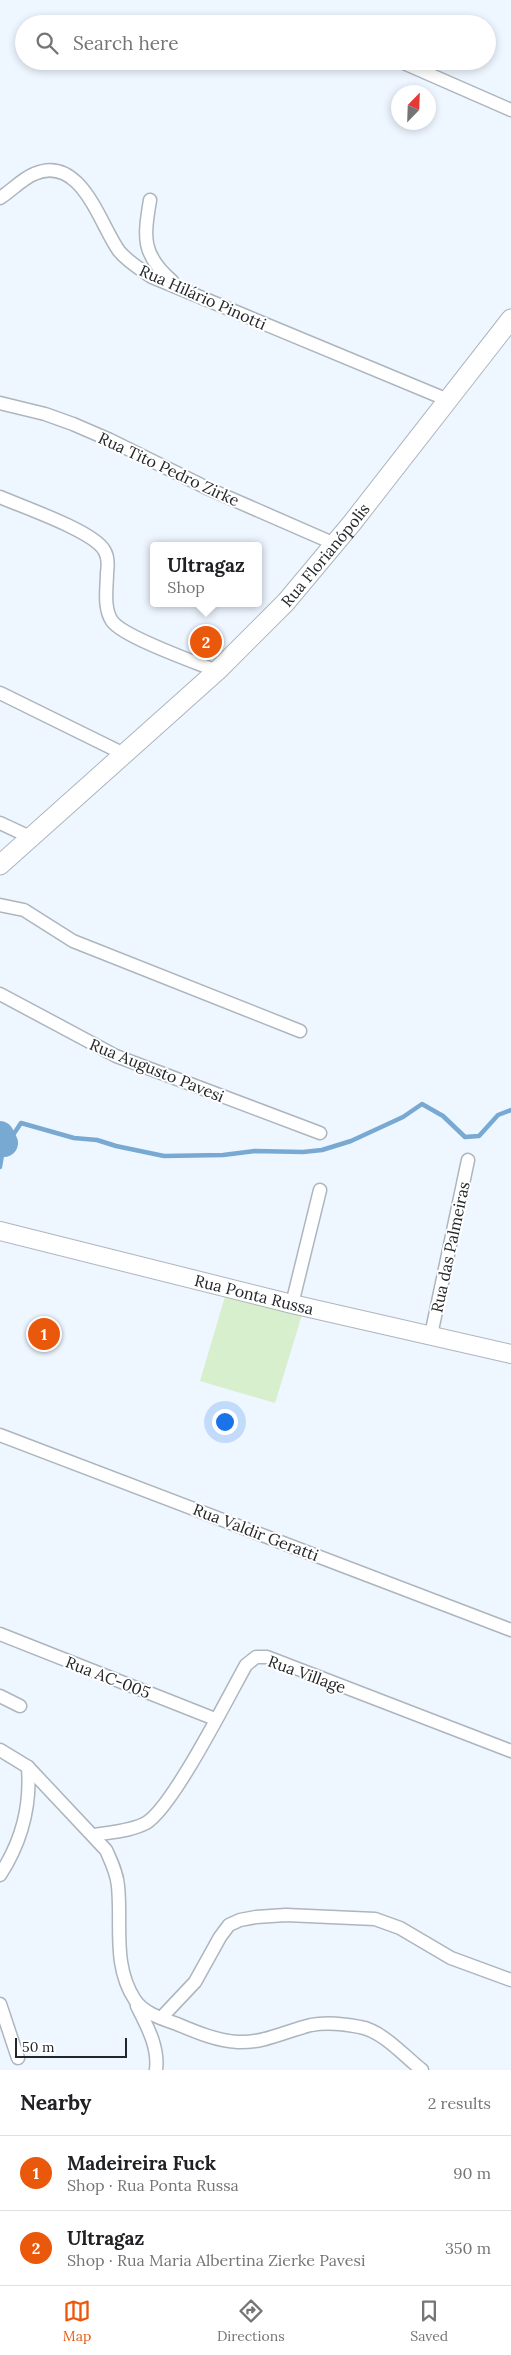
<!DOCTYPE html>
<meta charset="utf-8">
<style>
:root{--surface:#fff;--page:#f6f6f6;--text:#202124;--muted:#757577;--line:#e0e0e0;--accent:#ea580c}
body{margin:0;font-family:Lora,serif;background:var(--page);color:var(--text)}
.compass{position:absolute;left:391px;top:85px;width:45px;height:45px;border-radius:50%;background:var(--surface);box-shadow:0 2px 8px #0003;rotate:23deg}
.scale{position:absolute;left:15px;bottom:12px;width:112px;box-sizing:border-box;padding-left:5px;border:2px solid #24272a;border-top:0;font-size:14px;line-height:18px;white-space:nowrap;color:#24272a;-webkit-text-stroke:4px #fff;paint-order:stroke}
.you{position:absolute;left:224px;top:1421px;width:18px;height:18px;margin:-12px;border:4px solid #fff;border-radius:50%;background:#1a73e8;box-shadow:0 0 0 8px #1a73e833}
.badge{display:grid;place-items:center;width:32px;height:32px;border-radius:50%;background:var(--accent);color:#fff;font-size:16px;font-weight:700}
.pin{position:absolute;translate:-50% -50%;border:2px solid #fff;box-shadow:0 1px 5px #0006}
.popup{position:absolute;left:150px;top:542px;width:112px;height:65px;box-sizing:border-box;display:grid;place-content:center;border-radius:5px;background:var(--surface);filter:drop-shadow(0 1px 4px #0005);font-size:16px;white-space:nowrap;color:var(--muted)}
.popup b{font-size:19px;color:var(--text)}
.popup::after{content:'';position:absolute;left:50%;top:100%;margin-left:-10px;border:10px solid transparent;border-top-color:var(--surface)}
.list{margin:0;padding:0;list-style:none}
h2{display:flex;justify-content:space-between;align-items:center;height:65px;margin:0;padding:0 20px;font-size:21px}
h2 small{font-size:16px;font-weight:400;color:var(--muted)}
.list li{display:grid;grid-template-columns:32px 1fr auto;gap:15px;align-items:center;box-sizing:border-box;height:75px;padding:0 20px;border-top:1px solid var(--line)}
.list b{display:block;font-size:19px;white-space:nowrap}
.list p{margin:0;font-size:16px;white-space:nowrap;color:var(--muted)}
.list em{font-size:16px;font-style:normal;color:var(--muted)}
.icon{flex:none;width:28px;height:28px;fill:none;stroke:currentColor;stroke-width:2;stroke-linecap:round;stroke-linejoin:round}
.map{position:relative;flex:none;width:511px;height:2070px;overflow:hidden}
.search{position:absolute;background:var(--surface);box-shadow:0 2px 8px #0003;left:15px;right:15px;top:15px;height:55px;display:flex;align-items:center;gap:12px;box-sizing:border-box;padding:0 18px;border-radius:28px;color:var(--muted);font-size:19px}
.sheet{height:215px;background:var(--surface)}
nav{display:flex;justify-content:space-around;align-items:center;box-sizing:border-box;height:70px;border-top:1px solid var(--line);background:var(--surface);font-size:14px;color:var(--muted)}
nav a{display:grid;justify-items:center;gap:2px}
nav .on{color:var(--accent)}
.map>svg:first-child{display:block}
.green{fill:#d8efcd}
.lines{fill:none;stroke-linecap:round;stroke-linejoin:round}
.stream{stroke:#78a9d3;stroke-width:4.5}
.river{stroke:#78a9d3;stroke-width:28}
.street-casing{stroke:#adb5bd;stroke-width:15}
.secondary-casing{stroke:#adb5bd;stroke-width:20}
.primary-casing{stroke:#adb5bd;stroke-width:21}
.street{stroke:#fff;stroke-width:12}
.secondary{stroke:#fff;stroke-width:18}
.primary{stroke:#fff;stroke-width:19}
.labels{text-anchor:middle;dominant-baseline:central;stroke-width:4;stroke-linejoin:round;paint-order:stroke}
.street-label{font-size:16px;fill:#24272a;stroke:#fff}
</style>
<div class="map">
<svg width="511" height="2070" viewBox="0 0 511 2070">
<rect width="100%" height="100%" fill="#eef6ff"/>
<path class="green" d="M226,1293L302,1315L275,1403L200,1381Z"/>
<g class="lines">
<path class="stream" d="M0,1167L4,1143L11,1138L21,1123L74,1138L97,1140L116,1146L164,1156L223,1155L255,1151L303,1152L322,1150L351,1141L403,1117L422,1104L443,1116L465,1137L479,1136L498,1115L511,1110"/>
<path class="river" d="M0,1135L4,1143"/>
<g class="street-casing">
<g id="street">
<path d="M399,61L511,110"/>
<path d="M0,198C11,191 22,179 34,174C81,153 100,225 119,251C128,262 140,269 152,277L448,400"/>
<path d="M150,200C144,237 141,254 172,281"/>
<path d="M0,403L45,414L73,424L110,440L209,489L335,544"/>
<path d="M0,497C23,507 93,531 104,550C108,556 108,566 107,573C107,587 103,608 112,621C123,637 195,662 217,671"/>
<path d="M0,693L124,754"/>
<path d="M0,823L30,837"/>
<path d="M0,905L24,910L73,941L300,1031"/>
<path d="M0,994L116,1056L320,1133"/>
<path d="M292,1304L320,1190"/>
<path d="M431,1335L468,1160"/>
<path d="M0,1435L511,1630"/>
<path d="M0,1634L215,1719"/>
<path d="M0,1696L20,1706"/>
<path d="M0,1750L28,1767L106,1850C111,1861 117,1873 118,1886C122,1924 112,1965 135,2000C143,2013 163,2019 177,2024C196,2032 217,2041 238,2042C265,2043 286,2031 311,2025C326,2022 345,2024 360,2027C383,2031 404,2056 422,2070"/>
<path d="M94,1835C111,1832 131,1831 146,1823C173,1807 228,1697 246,1665L256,1657H267L511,1751"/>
<path d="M0,1875C22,1841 31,1807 28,1767"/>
<path d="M0,2004L18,2058"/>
<path d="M137,2006C147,2026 159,2047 156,2070"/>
<path d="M161,2018L195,1982L220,1937L229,1925L240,1920L256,1917L286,1915L375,1919L400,1928L451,1958L511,1980"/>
</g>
</g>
<g class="secondary-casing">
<g id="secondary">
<path id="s1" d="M0,1231L292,1304L511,1354"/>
</g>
</g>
<g class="primary-casing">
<g id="primary">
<path id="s2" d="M0,865L217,671L286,602L352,523L511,319"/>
</g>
</g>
<use href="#street" class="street"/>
<use href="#secondary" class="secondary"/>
<use href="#primary" class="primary"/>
</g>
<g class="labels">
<g class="street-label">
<text transform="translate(203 297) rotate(24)">Rua Hilário Pinotti</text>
<text transform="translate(169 469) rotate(25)">Rua Tito Pedro Zirke</text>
<text stroke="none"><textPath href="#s2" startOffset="450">Rua Florianópolis</textPath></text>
<text transform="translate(157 1070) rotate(22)">Rua Augusto Pavesi</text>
<text transform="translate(450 1247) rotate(-78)">Rua das Palmeiras</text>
<text stroke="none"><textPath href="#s1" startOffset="262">Rua Ponta Russa</textPath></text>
<text transform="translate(256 1532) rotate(21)">Rua Valdir Geratti</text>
<text transform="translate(307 1674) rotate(20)">Rua Village</text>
<text transform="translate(108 1677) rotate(21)">Rua AC-005</text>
</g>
</g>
</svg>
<svg class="compass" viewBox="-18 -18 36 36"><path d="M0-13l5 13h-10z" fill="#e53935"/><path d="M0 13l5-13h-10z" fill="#757577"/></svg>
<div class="scale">50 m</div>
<div class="you"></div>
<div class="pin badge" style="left:44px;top:1334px">1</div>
<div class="pin badge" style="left:206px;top:642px">2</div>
<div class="popup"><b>Ultragaz</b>Shop</div>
<div class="search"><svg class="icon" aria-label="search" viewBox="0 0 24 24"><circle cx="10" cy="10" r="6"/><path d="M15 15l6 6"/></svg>Search here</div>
</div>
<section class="sheet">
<h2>Nearby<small>2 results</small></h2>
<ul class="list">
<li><span class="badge">1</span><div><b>Madeireira Fuck</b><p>Shop · Rua Ponta Russa</p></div><em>90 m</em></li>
<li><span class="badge">2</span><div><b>Ultragaz</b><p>Shop · Rua Maria Albertina Zierke Pavesi</p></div><em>350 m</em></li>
</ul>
</section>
<nav>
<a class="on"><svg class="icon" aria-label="map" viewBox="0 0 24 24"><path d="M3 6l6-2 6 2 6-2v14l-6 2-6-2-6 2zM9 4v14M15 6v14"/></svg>Map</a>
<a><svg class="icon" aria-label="directions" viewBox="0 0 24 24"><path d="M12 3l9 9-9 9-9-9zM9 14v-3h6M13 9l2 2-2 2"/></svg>Directions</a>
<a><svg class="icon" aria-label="saved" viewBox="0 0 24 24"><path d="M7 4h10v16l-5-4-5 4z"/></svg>Saved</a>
</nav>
